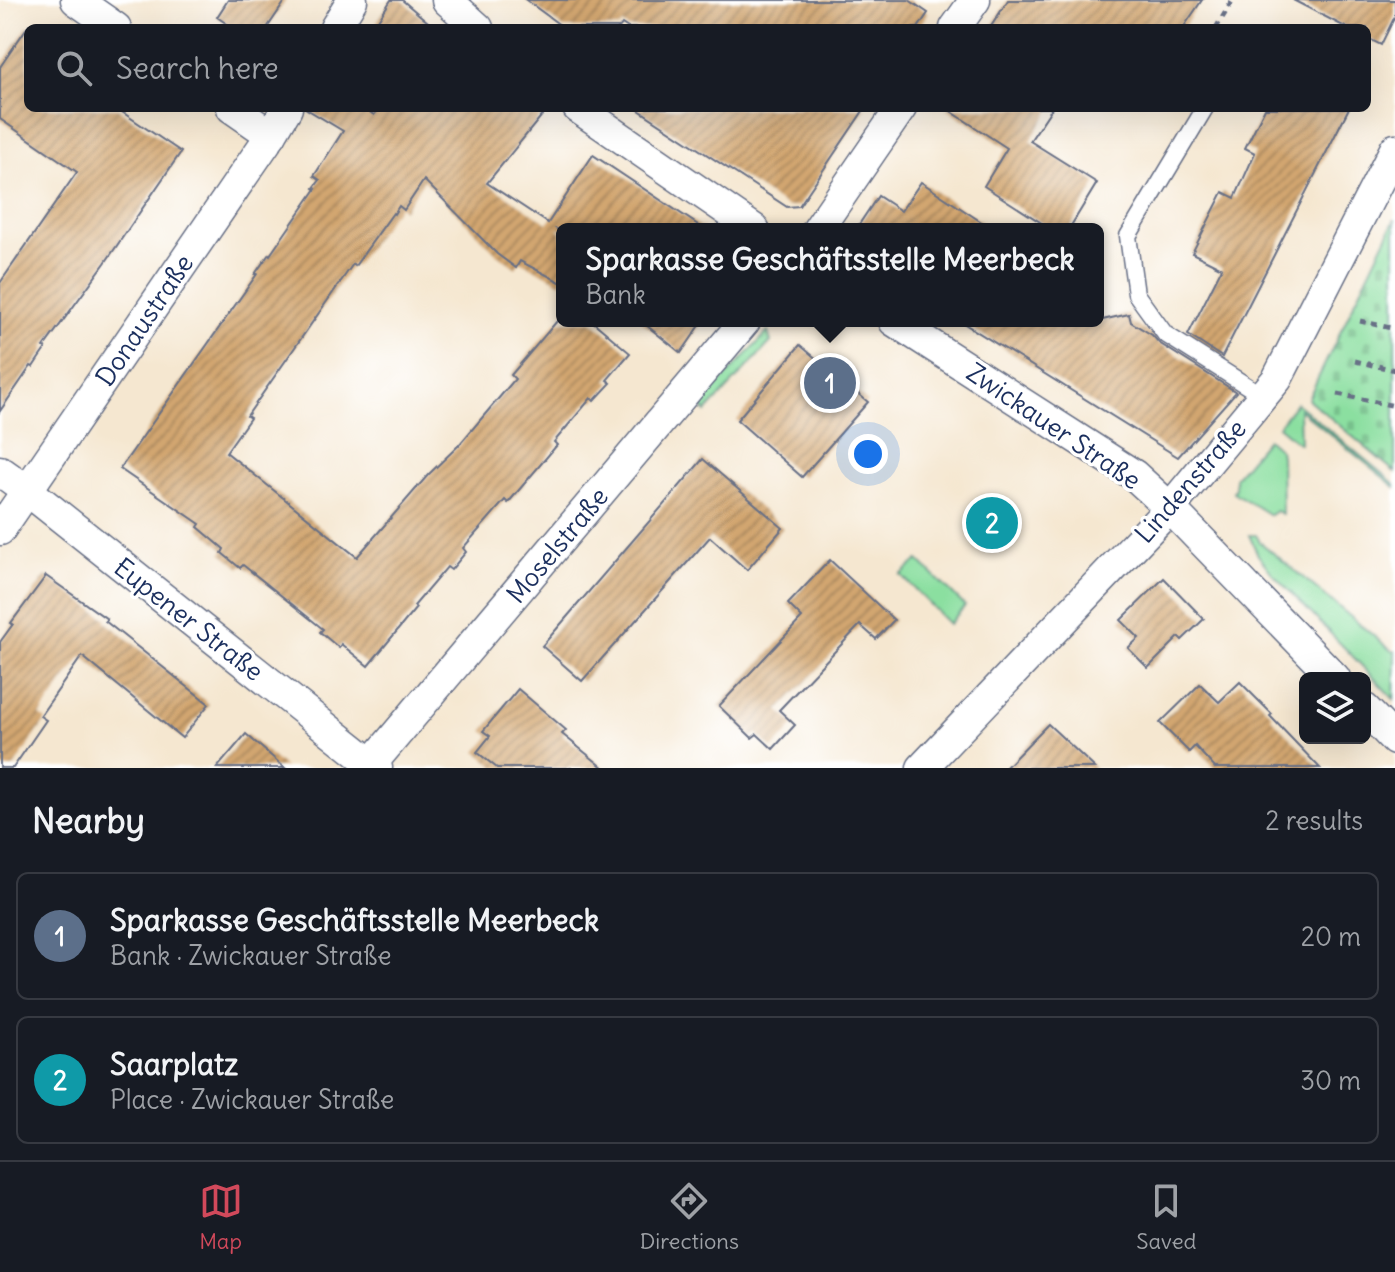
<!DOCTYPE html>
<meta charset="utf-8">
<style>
:root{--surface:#171b24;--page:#20242c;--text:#f1f3f6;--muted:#9ea1a6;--line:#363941;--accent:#d1495b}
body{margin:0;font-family:Delius,sans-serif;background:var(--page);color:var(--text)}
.controls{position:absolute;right:24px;bottom:24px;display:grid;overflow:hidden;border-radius:12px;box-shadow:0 8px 32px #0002}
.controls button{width:72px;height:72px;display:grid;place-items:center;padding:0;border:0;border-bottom:2px solid var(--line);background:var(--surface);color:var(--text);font:40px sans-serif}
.you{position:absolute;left:868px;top:454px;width:28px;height:28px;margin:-20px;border:6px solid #fff;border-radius:50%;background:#1a73e8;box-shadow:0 0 0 12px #1a73e833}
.badge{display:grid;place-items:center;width:52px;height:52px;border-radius:50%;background:var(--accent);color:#fff;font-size:26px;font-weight:700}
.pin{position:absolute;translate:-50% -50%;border:4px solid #fff;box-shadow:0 2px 8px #0006}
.popup{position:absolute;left:556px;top:223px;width:548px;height:104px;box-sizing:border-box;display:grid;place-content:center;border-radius:12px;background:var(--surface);filter:drop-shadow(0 2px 6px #0005);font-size:26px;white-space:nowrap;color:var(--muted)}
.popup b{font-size:30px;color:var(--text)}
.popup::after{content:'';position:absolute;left:50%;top:100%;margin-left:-16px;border:16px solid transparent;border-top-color:var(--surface)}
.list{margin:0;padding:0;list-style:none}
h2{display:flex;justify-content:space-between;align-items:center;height:104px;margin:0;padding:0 32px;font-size:34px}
h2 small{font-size:26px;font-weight:400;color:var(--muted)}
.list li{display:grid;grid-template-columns:52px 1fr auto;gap:24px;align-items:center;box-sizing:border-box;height:128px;margin:0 16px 16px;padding:0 16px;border:2px solid var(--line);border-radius:12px}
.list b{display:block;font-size:30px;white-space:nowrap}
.list p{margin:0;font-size:26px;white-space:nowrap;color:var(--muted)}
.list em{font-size:26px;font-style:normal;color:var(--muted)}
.icon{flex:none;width:44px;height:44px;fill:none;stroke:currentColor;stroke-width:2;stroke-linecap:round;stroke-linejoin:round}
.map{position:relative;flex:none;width:1395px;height:768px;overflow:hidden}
.search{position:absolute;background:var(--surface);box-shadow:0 8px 32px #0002;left:24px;right:24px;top:24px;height:88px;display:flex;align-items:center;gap:20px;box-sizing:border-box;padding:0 28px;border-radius:12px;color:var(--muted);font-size:30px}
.sheet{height:392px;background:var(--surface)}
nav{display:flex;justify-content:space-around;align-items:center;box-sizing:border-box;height:112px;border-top:2px solid var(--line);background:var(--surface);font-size:22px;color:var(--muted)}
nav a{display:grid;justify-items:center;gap:4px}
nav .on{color:var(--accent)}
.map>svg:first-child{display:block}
.grass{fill:#8bdfa0;stroke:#53877f;stroke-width:2}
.cemetery{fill:url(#cemetery-stones);stroke:#53877f;stroke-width:2}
.building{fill:url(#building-hatch)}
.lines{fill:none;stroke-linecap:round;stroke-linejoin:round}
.service-casing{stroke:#676f86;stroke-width:19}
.minor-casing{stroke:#676f86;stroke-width:33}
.path{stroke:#676f86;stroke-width:5;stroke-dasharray:6 6;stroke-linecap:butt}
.service{stroke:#fff;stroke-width:16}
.minor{stroke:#fff;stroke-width:30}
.labels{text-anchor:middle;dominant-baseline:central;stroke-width:7;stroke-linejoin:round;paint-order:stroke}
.street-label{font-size:26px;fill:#1b2f5e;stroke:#fff}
</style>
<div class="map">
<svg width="1395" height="768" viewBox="0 0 1395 768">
<defs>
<pattern id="cemetery-stones" width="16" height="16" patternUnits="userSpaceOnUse" patternTransform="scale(2)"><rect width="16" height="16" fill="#8bdfa0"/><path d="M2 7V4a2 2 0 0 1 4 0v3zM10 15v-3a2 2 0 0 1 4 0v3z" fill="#77c08c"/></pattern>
<pattern id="building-hatch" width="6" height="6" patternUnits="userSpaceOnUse" patternTransform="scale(2)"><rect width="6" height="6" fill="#d2a670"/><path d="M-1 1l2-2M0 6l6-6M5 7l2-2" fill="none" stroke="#aa885f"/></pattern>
</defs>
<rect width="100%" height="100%" fill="#fff"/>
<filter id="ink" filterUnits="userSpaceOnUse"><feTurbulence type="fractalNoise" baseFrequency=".0125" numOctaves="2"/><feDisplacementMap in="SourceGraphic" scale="16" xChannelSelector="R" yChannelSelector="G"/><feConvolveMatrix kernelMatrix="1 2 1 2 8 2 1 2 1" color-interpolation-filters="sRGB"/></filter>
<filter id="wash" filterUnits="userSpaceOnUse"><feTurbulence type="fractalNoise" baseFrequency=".006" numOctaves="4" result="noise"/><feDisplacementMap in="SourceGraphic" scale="32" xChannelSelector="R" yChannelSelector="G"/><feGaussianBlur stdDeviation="1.8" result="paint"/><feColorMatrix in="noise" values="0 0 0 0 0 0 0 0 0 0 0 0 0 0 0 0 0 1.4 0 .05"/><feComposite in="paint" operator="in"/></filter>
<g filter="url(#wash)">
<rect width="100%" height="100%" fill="#f5e7d0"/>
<g class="grass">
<path d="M768,332L771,342L706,412L699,405Z"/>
<path d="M1296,403L1395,484V487L1299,409L1300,443H1298L1278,426Z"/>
<path d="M1267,439L1280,450L1281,456L1282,514L1276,511L1270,515L1233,492L1235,488V477Z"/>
<path d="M1249,535H1256L1260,542L1392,651H1395L1394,699L1272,573L1258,555Z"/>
<path d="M918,560L965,606L949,624L901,575Z"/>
</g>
<path class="cemetery" d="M1395,219V472L1308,399Z"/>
<g id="blocks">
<g class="building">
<path d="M228,0H286L267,28H233L217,17Z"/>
<path d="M391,0H402L435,28H373Z"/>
<path d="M526,0H909L928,13L918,28H628L622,24L619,28H564Z"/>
<path d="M1008,0H1202L1183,28H990Z"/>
<path d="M1293,0H1395V16L1381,45L1367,38V28H1347Z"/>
<path d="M28,26V108H116L181,152L105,263L44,347L46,348L39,358L33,367L31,366L0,411V283L77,172L0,119V67Z"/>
<path d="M305,108H363L374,115L380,108H548L487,183L548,223L593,155L704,229H557L562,232V283L520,261L516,268L497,254L424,180L404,210L399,206L394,214L393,213L355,266L353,264L247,416L250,418L226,452L357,557L428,475L459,445L515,379L511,375L557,321H592L630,353L607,380L611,383L594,401L591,398L554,442L557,445L508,503L505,500L463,548L466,552L451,570L447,567L414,606L416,608L368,666L341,644L339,648L320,632L323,629L243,565L240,568L222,553L224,549L198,527L200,524L120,469L257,274H255L269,254L270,255L316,189L314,188L320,180L314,176L343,131Z"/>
<path d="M636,108H865L799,206L787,207Z"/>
<path d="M946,108H1052L1030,141L1097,183L1069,229H1051L984,186L1007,148Z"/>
<path d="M1265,108H1349L1222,357L1188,335L1222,268L1192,253L1223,192L1235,198L1255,153L1245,148Z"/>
<path d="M921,182L992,229H856L878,196L901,211Z"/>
<path d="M1129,314L1131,322L1152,335L1159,343L1236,392L1178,457L960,321H1090L1089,323Z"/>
<path d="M641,321H703L681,353Z"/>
<path d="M800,345L868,402L802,477L737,420Z"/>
<path d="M703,459L783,528L747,570L710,537L582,681L542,646Z"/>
<path d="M830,560L894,620L876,639L860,625L779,710L795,725L773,749L757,734L752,738L719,706L802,618L788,604Z"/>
<path d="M46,576L107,619L105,621L209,704L182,738L82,656L40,716L46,720L13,768H0V642L13,624L11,623Z"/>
<path d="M1164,578L1204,619L1182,640L1179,637L1148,668L1128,648L1139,638L1121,620Z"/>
<path d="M1240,682L1272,714L1270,716L1320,768H1215L1195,746L1189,752L1160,723L1200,684L1219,702Z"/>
<path d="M518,689L566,730L562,734L604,768H497L477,752L490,736L483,731Z"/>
<path d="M1048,724L1095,768H1005Z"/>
<path d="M246,734L285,768H217Z"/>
</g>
</g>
</g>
<g filter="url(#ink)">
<use href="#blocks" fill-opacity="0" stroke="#676f86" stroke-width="2"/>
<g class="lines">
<g class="service-casing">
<path id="service" d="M1205,108L1128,236L1136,294L1165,334L1263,396"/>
</g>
<g class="minor-casing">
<g id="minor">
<path d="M76,0L116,28"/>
<path d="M447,0L478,28"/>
<path d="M335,28L352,0"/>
<path d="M955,28L975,0"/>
<path d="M232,108L271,135"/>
<path d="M578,108L754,229"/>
<path d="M818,229L901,108"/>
<path d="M894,321L1134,475L1170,508L1335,678"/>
<path d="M0,471L28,491L377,768"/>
<path d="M0,530L271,135L287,108"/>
<path d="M1365,709L1395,740"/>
<path d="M368,768L745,321"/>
<path d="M922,768L1170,508L1277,379L1395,149"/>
</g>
</g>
<g class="path">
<path d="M1216,28L1233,0"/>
<path d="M1360,321L1395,329"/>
<path d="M1355,361L1395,370"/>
<path d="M1338,394L1395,406"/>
</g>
<use href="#service" class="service"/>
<use href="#minor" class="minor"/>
</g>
</g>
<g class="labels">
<g class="street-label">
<text transform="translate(144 320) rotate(-56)">Donaustraße</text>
<text transform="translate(1054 426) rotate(34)">Zwickauer Straße</text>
<text transform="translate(1190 481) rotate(-49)">Lindenstraße</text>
<text transform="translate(557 545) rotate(-50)">Moselstraße</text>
<text transform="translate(189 619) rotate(38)">Eupener Straße</text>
</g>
</g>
</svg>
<div class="controls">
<button><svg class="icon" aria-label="layers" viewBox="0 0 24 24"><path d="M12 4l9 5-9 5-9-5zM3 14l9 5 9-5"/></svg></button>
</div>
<div class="you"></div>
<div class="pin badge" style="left:830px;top:383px;background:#5c6f8a">1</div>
<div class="popup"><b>Sparkasse Geschäftsstelle Meerbeck</b>Bank</div>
<div class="pin badge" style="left:992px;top:523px;background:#0f9aa8">2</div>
<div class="search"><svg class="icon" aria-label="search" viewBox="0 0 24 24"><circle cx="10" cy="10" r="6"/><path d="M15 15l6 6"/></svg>Search here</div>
</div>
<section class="sheet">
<h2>Nearby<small>2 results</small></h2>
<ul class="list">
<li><span class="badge" style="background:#5c6f8a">1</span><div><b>Sparkasse Geschäftsstelle Meerbeck</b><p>Bank · Zwickauer Straße</p></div><em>20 m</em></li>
<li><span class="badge" style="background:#0f9aa8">2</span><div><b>Saarplatz</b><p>Place · Zwickauer Straße</p></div><em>30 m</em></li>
</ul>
</section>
<nav>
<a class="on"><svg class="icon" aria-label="map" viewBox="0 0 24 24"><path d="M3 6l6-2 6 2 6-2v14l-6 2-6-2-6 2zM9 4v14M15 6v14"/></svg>Map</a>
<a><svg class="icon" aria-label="directions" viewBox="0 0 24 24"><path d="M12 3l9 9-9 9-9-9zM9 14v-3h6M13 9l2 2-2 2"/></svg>Directions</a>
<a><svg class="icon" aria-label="saved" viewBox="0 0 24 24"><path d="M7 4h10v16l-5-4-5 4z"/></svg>Saved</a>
</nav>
